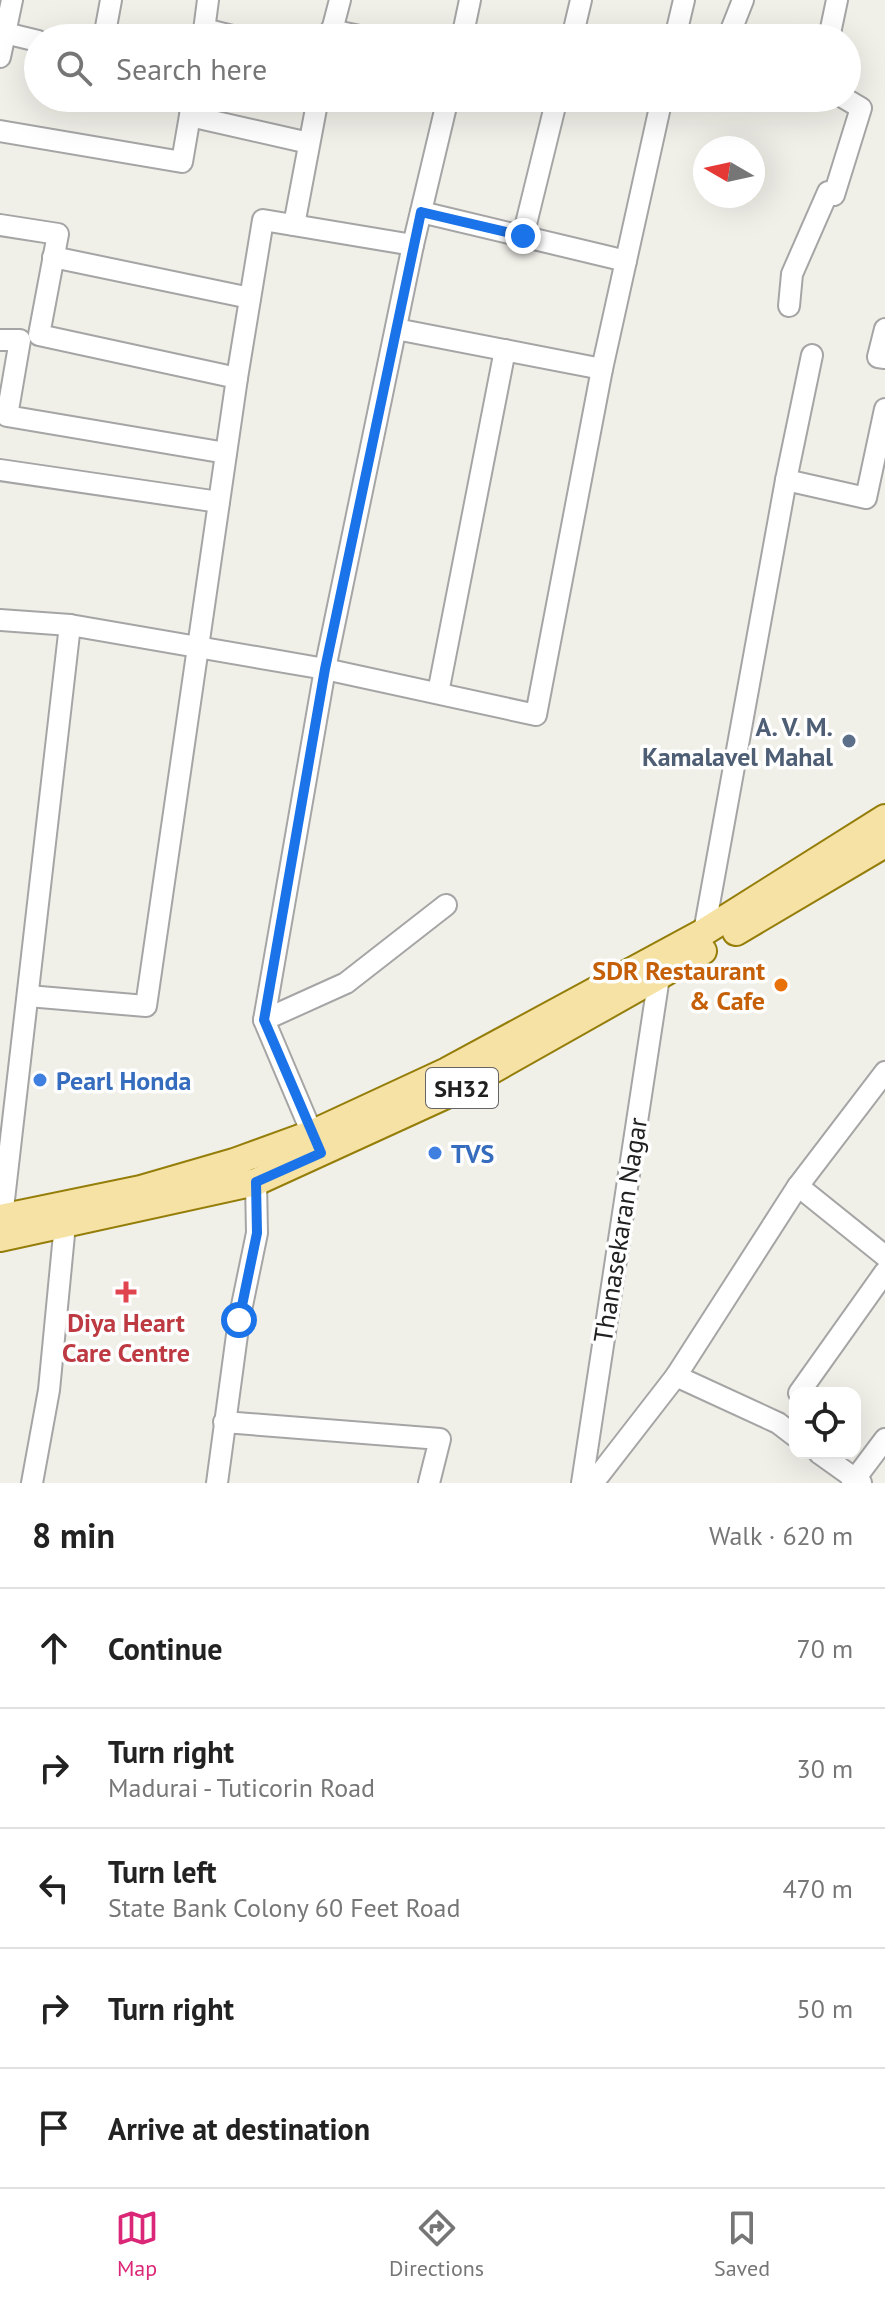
<!DOCTYPE html>
<meta charset="utf-8">
<style>
:root{--surface:#fff;--page:#f2f2f2;--text:#222;--muted:#767676;--line:#e0e0e0;--accent:#db2777}
body{margin:0;font-family:"PT Sans",sans-serif;background:var(--page);color:var(--text)}
.controls{position:absolute;right:24px;bottom:24px;display:grid;overflow:hidden;border-radius:16px;box-shadow:0 8px 32px #0002}
.controls button{width:72px;height:72px;display:grid;place-items:center;padding:0;border:0;border-bottom:2px solid var(--line);background:var(--surface);color:var(--text);font:40px sans-serif}
.compass{position:absolute;left:693px;top:136px;width:72px;height:72px;border-radius:50%;background:var(--surface);box-shadow:0 8px 32px #0002;rotate:279deg}
.stop{position:absolute;width:24px;height:24px;margin:-18px;border:6px solid #1a73e8;border-radius:50%;background:#fff}
.stop.end{background:#1a73e8;border-color:#fff;box-shadow:0 2px 8px #0008}
.list{margin:0;padding:0;list-style:none}
h2{display:flex;justify-content:space-between;align-items:center;height:104px;margin:0;padding:0 32px;font-size:34px}
h2 small{font-size:26px;font-weight:400;color:var(--muted)}
.list li{display:grid;grid-template-columns:52px 1fr auto;gap:24px;align-items:center;box-sizing:border-box;height:120px;padding:0 32px;border-top:2px solid var(--line)}
.list b{display:block;font-size:30px;white-space:nowrap}
.list p{margin:0;font-size:26px;white-space:nowrap;color:var(--muted)}
.list em{font-size:26px;font-style:normal;color:var(--muted)}
.icon{flex:none;width:44px;height:44px;fill:none;stroke:currentColor;stroke-width:2;stroke-linecap:round;stroke-linejoin:round}
.map{position:relative;flex:none;width:885px;height:1483px;overflow:hidden}
.search{position:absolute;background:var(--surface);box-shadow:0 8px 32px #0002;left:24px;right:24px;top:24px;height:88px;display:flex;align-items:center;gap:20px;box-sizing:border-box;padding:0 28px;border-radius:44px;color:var(--muted);font-size:30px}
.sheet{height:704px;background:var(--surface)}
nav{display:flex;justify-content:space-around;align-items:center;box-sizing:border-box;height:112px;border-top:2px solid var(--line);background:var(--surface);font-size:22px;color:var(--muted)}
nav a{display:grid;justify-items:center;gap:4px}
nav .on{color:var(--accent)}
.map>svg:first-child{display:block}
.lines{fill:none;stroke-linecap:round;stroke-linejoin:round}
.minor-casing{stroke:#a5a5a5;stroke-width:24}
.major-casing{stroke:#947e09;stroke-width:30}
.minor{stroke:#fff;stroke-width:20}
.major{stroke:#f7e2a6;stroke-width:26}
.route{stroke:#1a73e8;stroke-width:10}
.service-dot{fill:#5c6f8a;stroke:#fff;stroke-width:3}
.food-dot{fill:#e8710a;stroke:#fff;stroke-width:3}
.shop-dot{fill:#3f7fe0;stroke:#fff;stroke-width:3}
.health-dot{fill:#e0444e;stroke:#fff;stroke-width:3}
.labels{text-anchor:middle;dominant-baseline:central;stroke-width:7;stroke-linejoin:round;paint-order:stroke}
.shield{fill:#fff;stroke:#646464;stroke-width:2}
.shield-label{font-size:24px;font-weight:bold;fill:#212121}
.service-label{font-size:26px;font-weight:bold;fill:#4e5e75;stroke:#fff;text-anchor:end}
.food-label{font-size:26px;font-weight:bold;fill:#c56008;stroke:#fff;text-anchor:end}
.shop-label{font-size:26px;font-weight:bold;fill:#366cbe;stroke:#fff;text-anchor:start}
.street-label{font-size:26px;fill:#212121;stroke:#fff}
.health-label{font-size:26px;font-weight:bold;fill:#be3a42;stroke:#fff}
</style>
<div class="map">
<svg width="885" height="1483" viewBox="0 0 885 1483">
<rect width="100%" height="100%" fill="#f0efe8"/>
<g class="lines">
<g class="minor-casing">
<g id="minor">
<path d="M204,29L240,38"/>
<path d="M331,30L369,38"/>
<path d="M5,33L38,41"/>
<path d="M104,38L111,0"/>
<path d="M203,38L208,0"/>
<path d="M330,38L340,0"/>
<path d="M462,38L470,0"/>
<path d="M572,38L581,0"/>
<path d="M675,38L684,0"/>
<path d="M728,38L743,0"/>
<path d="M829,38L837,0"/>
<path d="M0,57L12,0"/>
<path d="M190,116L309,143"/>
<path d="M0,131L182,162L193,98"/>
<path d="M421,212L626,261"/>
<path d="M0,225L58,234L39,335L237,378L146,1006L28,996"/>
<path d="M294,225L318,98"/>
<path d="M523,236L557,98"/>
<path d="M53,257L250,298"/>
<path d="M789,306L792,274L828,192L834,195L861,108L844,98"/>
<path d="M396,329L602,369"/>
<path d="M885,329L878,357L885,358"/>
<path d="M0,340H20L7,416L226,453"/>
<path d="M812,355L786,480L866,498L885,409"/>
<path d="M237,378L263,220L413,245"/>
<path d="M0,470L219,502"/>
<path d="M0,620L70,625L325,669L536,715L602,369L662,98"/>
<path d="M438,693L505,350"/>
<path d="M704,932L786,480"/>
<path d="M264,1020L346,983L446,905"/>
<path d="M317,1145L264,1020L325,669L413,245L448,98"/>
<path d="M798,1186L885,1256"/>
<path d="M2,1217L70,625"/>
<path d="M676,1376L778,1423L795,1436"/>
<path d="M799,1393L885,1272"/>
<path d="M224,1422L440,1439L429,1483"/>
<path d="M819,1453L861,1483"/>
<path d="M32,1483L49,1390L65,1224"/>
<path d="M217,1483L239,1320L257,1233L256,1182"/>
<path d="M582,1483L659,977"/>
<path d="M593,1483L676,1376L798,1186L885,1072"/>
<path d="M852,1483L885,1439"/>
</g>
</g>
<g class="major-casing">
<g id="major">
<path d="M736,932L885,844"/>
<path d="M0,1218L141,1189L234,1162L311,1134L447,1071L704,932L885,818"/>
<path d="M0,1238L256,1182L455,1091L703,951"/>
</g>
</g>
<use href="#minor" class="minor"/>
<use href="#major" class="major"/>
</g>
<g class="lines">
<path class="route" d="M239,1320L257,1233L256,1182L321,1153L264,1020L325,669L421,212L523,236"/>
</g>
<circle class="service-dot" cx="849" cy="741" r="8"/>
<circle class="food-dot" cx="781" cy="985" r="8"/>
<g class="shop-dot">
<circle cx="40" cy="1080" r="8"/>
<circle cx="435" cy="1153" r="8"/>
</g>
<path class="health-dot" d="M122 1280h8v8h8v8h-8v8h-8v-8h-8v-8h8z"/>
<g class="labels">
<rect class="shield" x="426" y="1068" width="72" height="40" rx="6"/>
<g class="shield-label">
<text x="462" y="1088">SH32</text>
</g>
<g class="service-label">
<text x="833" y="726">A. V. M.<tspan x="833" dy="30">Kamalavel Mahal</tspan></text>
</g>
<g class="food-label">
<text x="765" y="970">SDR Restaurant<tspan x="765" dy="30">&amp; Cafe</tspan></text>
</g>
<g class="shop-label">
<text x="56" y="1080">Pearl Honda</text>
<text x="451" y="1153">TVS</text>
</g>
<g class="street-label">
<text transform="translate(620 1230) rotate(-81)">Thanasekaran Nagar</text>
</g>
<g class="health-label">
<text x="126" y="1322">Diya Heart<tspan x="126" dy="30">Care Centre</tspan></text>
</g>
</g>
</svg>
<div class="controls">
<button><svg class="icon" aria-label="locate" viewBox="0 0 24 24"><circle cx="12" cy="12" r="6"/><path d="M12 2v4M12 18v4M2 12h4M18 12h4"/></svg></button>
</div>
<svg class="compass" viewBox="-18 -18 36 36"><path d="M0-13l5 13h-10z" fill="#e53935"/><path d="M0 13l5-13h-10z" fill="#767676"/></svg>
<div class="stop" style="left:239px;top:1320px"></div>
<div class="stop end" style="left:523px;top:236px"></div>
<div class="search"><svg class="icon" aria-label="search" viewBox="0 0 24 24"><circle cx="10" cy="10" r="6"/><path d="M15 15l6 6"/></svg>Search here</div>
</div>
<section class="sheet">
<h2>8 min<small>Walk · 620 m</small></h2>
<ul class="list">
<li><svg class="icon" aria-label="ahead" viewBox="0 0 24 24"><path d="M12 20V5M6 11l6-6 6 6"/></svg><div><b>Continue</b></div><em>70 m</em></li>
<li><svg class="icon" aria-label="right" viewBox="0 0 24 24"><path d="M7 20v-9h11M14 6l5 5-5 5"/></svg><div><b>Turn right</b><p>Madurai - Tuticorin Road</p></div><em>30 m</em></li>
<li><svg class="icon" aria-label="left" viewBox="0 0 24 24"><path d="M17 20v-9H6M10 6l-5 5 5 5"/></svg><div><b>Turn left</b><p>State Bank Colony 60 Feet Road</p></div><em>470 m</em></li>
<li><svg class="icon" aria-label="right" viewBox="0 0 24 24"><path d="M7 20v-9h11M14 6l5 5-5 5"/></svg><div><b>Turn right</b></div><em>50 m</em></li>
<li><svg class="icon" aria-label="arrive" viewBox="0 0 24 24"><path d="M6 21V4h12l-3 4 3 4H6"/></svg><div><b>Arrive at destination</b></div></li>
</ul>
</section>
<nav>
<a class="on"><svg class="icon" aria-label="map" viewBox="0 0 24 24"><path d="M3 6l6-2 6 2 6-2v14l-6 2-6-2-6 2zM9 4v14M15 6v14"/></svg>Map</a>
<a><svg class="icon" aria-label="directions" viewBox="0 0 24 24"><path d="M12 3l9 9-9 9-9-9zM9 14v-3h6M13 9l2 2-2 2"/></svg>Directions</a>
<a><svg class="icon" aria-label="saved" viewBox="0 0 24 24"><path d="M7 4h10v16l-5-4-5 4z"/></svg>Saved</a>
</nav>
